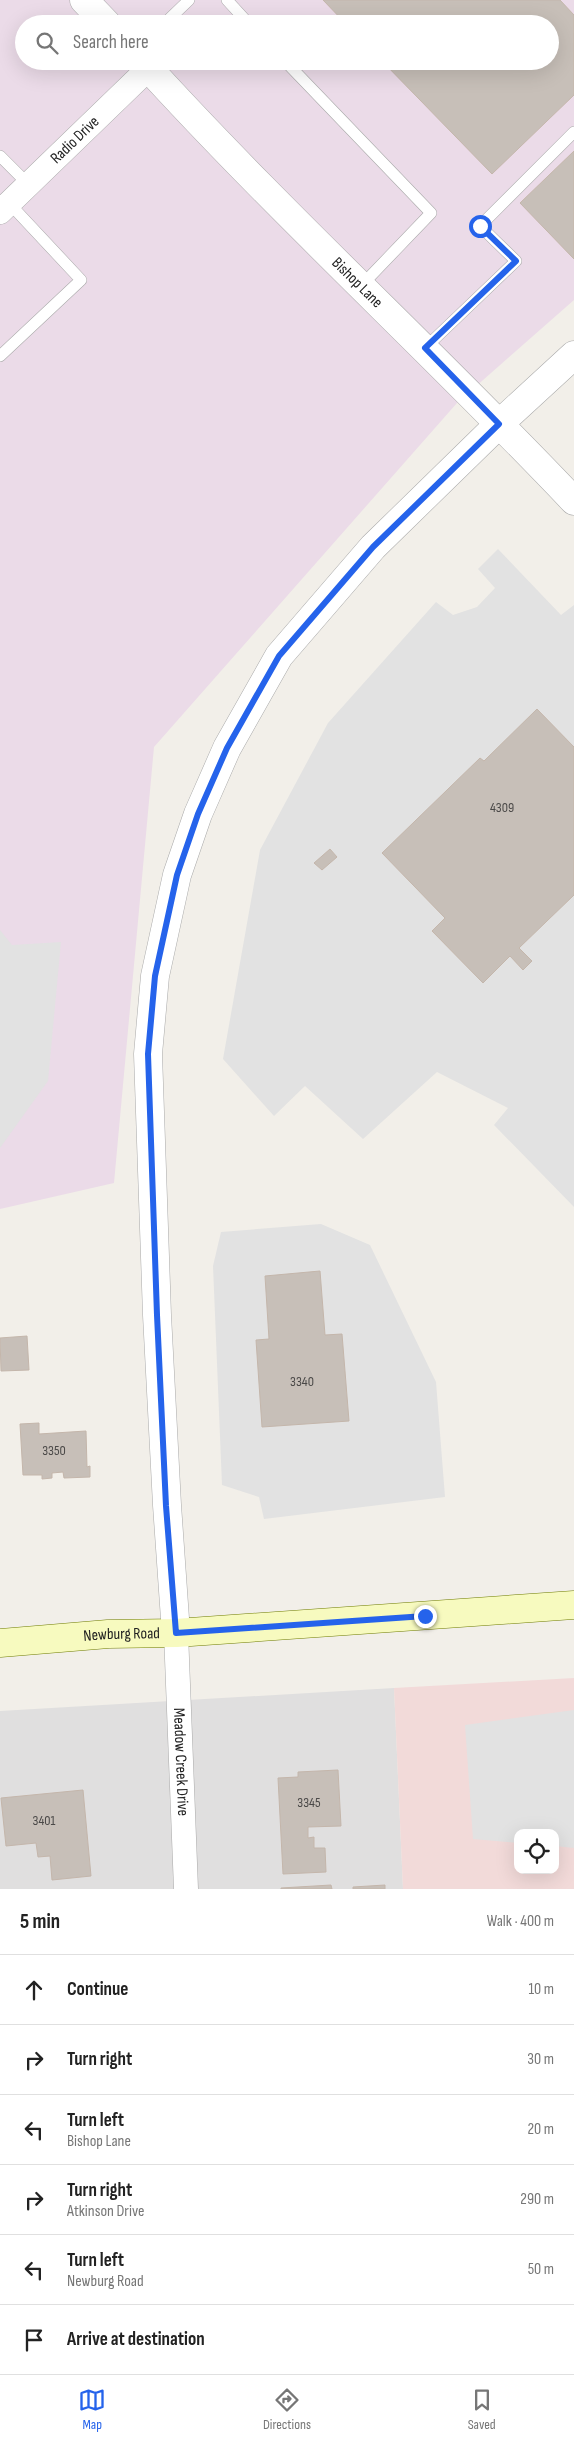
<!DOCTYPE html>
<meta charset="utf-8">
<style>
:root{--surface:#fff;--page:#f2f2f2;--text:#222;--muted:#767676;--line:#e0e0e0;--accent:#2563eb}
body{margin:0;font-family:"Sofia Sans Condensed",sans-serif;background:var(--page);color:var(--text)}
.controls{position:absolute;right:15px;bottom:15px;display:grid;overflow:hidden;border-radius:10px;box-shadow:0 5px 20px #0002}
.controls button{width:45px;height:45px;display:grid;place-items:center;padding:0;border:0;border-bottom:1px solid var(--line);background:var(--surface);color:var(--text);font:25px sans-serif}
.stop{position:absolute;width:15px;height:15px;margin:-11px;border:4px solid #2563eb;border-radius:50%;background:#fff}
.stop.end{background:#2563eb;border-color:#fff;box-shadow:0 1px 5px #0008}
.list{margin:0;padding:0;list-style:none}
h2{display:flex;justify-content:space-between;align-items:center;height:65px;margin:0;padding:0 20px;font-size:21px}
h2 small{font-size:16px;font-weight:400;color:var(--muted)}
.list li{display:grid;grid-template-columns:32px 1fr auto;gap:15px;align-items:center;box-sizing:border-box;height:70px;padding:0 20px;border-top:1px solid var(--line)}
.list b{display:block;font-size:19px;white-space:nowrap}
.list p{margin:0;font-size:16px;white-space:nowrap;color:var(--muted)}
.list em{font-size:16px;font-style:normal;color:var(--muted)}
.icon{flex:none;width:28px;height:28px;fill:none;stroke:currentColor;stroke-width:2;stroke-linecap:round;stroke-linejoin:round}
.map{position:relative;flex:none;width:574px;height:1889px;overflow:hidden}
.search{position:absolute;background:var(--surface);box-shadow:0 5px 20px #0002;left:15px;right:15px;top:15px;height:55px;display:flex;align-items:center;gap:12px;box-sizing:border-box;padding:0 18px;border-radius:28px;color:var(--muted);font-size:19px}
.sheet{height:485px;background:var(--surface)}
nav{display:flex;justify-content:space-around;align-items:center;box-sizing:border-box;height:70px;border-top:1px solid var(--line);background:var(--surface);font-size:14px;color:var(--muted)}
nav a{display:grid;justify-items:center;gap:2px}
nav .on{color:var(--accent)}
.map>svg:first-child{display:block}
.residential{fill:#e0dfdf}
.commercial{fill:#f2dad9;fill-rule:evenodd}
.industrial{fill:#ebdbe8;fill-rule:evenodd}
.parking{fill:#e2e2e2}
.building{fill:#c7bfb8;stroke:#c4b6ab}
.lines{fill:none;stroke-linecap:round;stroke-linejoin:round}
.service-casing{stroke:#a9a9a9;stroke-width:12}
.minor-casing{stroke:#a9a9a9;stroke-width:25}
.tertiary-casing{stroke:#a9a9a9;stroke-width:29}
.secondary-casing{stroke:#707d05;stroke-width:29}
.service{stroke:#fff;stroke-width:11}
.minor{stroke:#fff;stroke-width:24}
.tertiary{stroke:#fff;stroke-width:28}
.secondary{stroke:#f7fabf;stroke-width:28}
.route{stroke:#2563eb;stroke-width:6}
.labels{text-anchor:middle;dominant-baseline:central;stroke-width:5;stroke-linejoin:round;paint-order:stroke}
.number-label{font-size:14px;fill:#4b4948}
.street-label{font-size:16px;fill:#222;stroke:#fff}
</style>
<div class="map">
<svg width="574" height="1889" viewBox="0 0 574 1889">
<rect width="100%" height="100%" fill="#f2efe9"/>
<path class="residential" d="M394,1688L403,1889H0V1711Z"/>
<path class="commercial" d="M574,1678V1889H403L394,1688ZM518,1833H555V1870H518Z"/>
<path class="industrial" d="M0,0H574V300L457,403L154,747L114,1183L0,1209ZM24,24H550V61H24Z"/>
<g class="parking">
<path d="M498,549L561,615L574,605V1207L494,1125L508,1108L437,1072L363,1139L305,1086L274,1116L223,1059L260,850L328,723L436,602L453,615L477,607L495,588L478,569Z"/>
<path d="M0,930L12,945L61,942L48,1081L0,1148Z"/>
<path d="M321,1224L370,1245L436,1382L445,1497L264,1519L259,1497L222,1485L213,1266L221,1232Z"/>
<path d="M574,1710V1848L555,1846V1833H518V1843L473,1839L465,1725Z"/>
</g>
<g class="building">
<path d="M323,0H560L574,15V95L492,174L382,61H550V24H346Z"/>
<path d="M574,151V259L520,203Z"/>
<path d="M537,709L574,747V895L519,948L532,961L523,970L510,956L483,983L432,931L445,918L382,853L480,758L484,761Z"/>
<path d="M330,849L337,857L322,870L314,863Z"/>
<path d="M320,1271L325,1335L342,1334L349,1421L262,1427L256,1340L269,1339L265,1276Z"/>
<path d="M27,1336L29,1370L1,1371L0,1338Z"/>
<path d="M39,1423V1434L86,1431L87,1467L90,1466V1477L64,1478L63,1472L52,1473V1478L42,1479V1475H23L20,1424Z"/>
<path d="M338,1770L341,1826L308,1827V1838L314,1837V1848H325L326,1872L283,1874L278,1778L298,1777V1772Z"/>
<path d="M83,1790L91,1876L52,1880L50,1856L38,1857L36,1843L6,1846L1,1798Z"/>
<path d="M331,1885L332,1889H281V1888Z"/>
<path d="M385,1885V1889H353V1887Z"/>
</g>
<g class="lines">
<g class="service-casing">
<g id="service">
<path d="M227,0L249,24"/>
<path d="M164,24L189,0"/>
<path d="M285,61L431,213L360,287"/>
<path d="M0,156L28,184"/>
<path d="M425,348L516,261L480,226L574,132"/>
<path d="M0,356L81,280L9,203"/>
</g>
</g>
<g class="minor-casing">
<g id="minor">
<path id="s1" d="M0,212L149,68"/>
<path id="s2" d="M176,1633L186,1889"/>
</g>
</g>
<g class="tertiary-casing">
<g id="tertiary">
<path d="M84,0L107,24"/>
<path id="s3" d="M142,61C280,213 433,352 574,501"/>
<path d="M176,1633L167,1505L157,1315L148,1054L155,976L177,875L198,814L227,748L279,656L373,547L499,424L574,355"/>
</g>
</g>
<g class="secondary-casing">
<g id="secondary">
<path id="s4" d="M0,1643L108,1634L176,1633L574,1605"/>
</g>
</g>
<use href="#service" class="service"/>
<use href="#minor" class="minor"/>
<use href="#tertiary" class="tertiary"/>
<use href="#secondary" class="secondary"/>
</g>
<g class="lines">
<path class="route" d="M425,1616L176,1633L166,1506L157,1315L148,1054L155,976L177,875L198,814L227,748L279,656L373,547L499,424L425,348L516,261L480,226"/>
</g>
<g class="labels">
<g class="number-label">
<text x="502" y="807">4309</text>
<text x="302" y="1381">3340</text>
<text x="54" y="1450">3350</text>
<text x="309" y="1802">3345</text>
<text x="44" y="1820">3401</text>
</g>
<g class="street-label">
<text stroke="none"><textPath href="#s1" startOffset="104">Radio Drive</textPath></text>
<text stroke="none"><textPath href="#s3" startOffset="309">Bishop Lane</textPath></text>
<text stroke="none"><textPath href="#s4" startOffset="122">Newburg Road</textPath></text>
<text stroke="none"><textPath href="#s2" startOffset="129">Meadow Creek Drive</textPath></text>
</g>
</g>
</svg>
<div class="controls">
<button><svg class="icon" aria-label="locate" viewBox="0 0 24 24"><circle cx="12" cy="12" r="6"/><path d="M12 2v4M12 18v4M2 12h4M18 12h4"/></svg></button>
</div>
<div class="stop" style="left:480px;top:226px"></div>
<div class="stop end" style="left:425px;top:1616px"></div>
<div class="search"><svg class="icon" aria-label="search" viewBox="0 0 24 24"><circle cx="10" cy="10" r="6"/><path d="M15 15l6 6"/></svg>Search here</div>
</div>
<section class="sheet">
<h2>5 min<small>Walk · 400 m</small></h2>
<ul class="list">
<li><svg class="icon" aria-label="ahead" viewBox="0 0 24 24"><path d="M12 20V5M6 11l6-6 6 6"/></svg><div><b>Continue</b></div><em>10 m</em></li>
<li><svg class="icon" aria-label="right" viewBox="0 0 24 24"><path d="M7 20v-9h11M14 6l5 5-5 5"/></svg><div><b>Turn right</b></div><em>30 m</em></li>
<li><svg class="icon" aria-label="left" viewBox="0 0 24 24"><path d="M17 20v-9H6M10 6l-5 5 5 5"/></svg><div><b>Turn left</b><p>Bishop Lane</p></div><em>20 m</em></li>
<li><svg class="icon" aria-label="right" viewBox="0 0 24 24"><path d="M7 20v-9h11M14 6l5 5-5 5"/></svg><div><b>Turn right</b><p>Atkinson Drive</p></div><em>290 m</em></li>
<li><svg class="icon" aria-label="left" viewBox="0 0 24 24"><path d="M17 20v-9H6M10 6l-5 5 5 5"/></svg><div><b>Turn left</b><p>Newburg Road</p></div><em>50 m</em></li>
<li><svg class="icon" aria-label="arrive" viewBox="0 0 24 24"><path d="M6 21V4h12l-3 4 3 4H6"/></svg><div><b>Arrive at destination</b></div></li>
</ul>
</section>
<nav>
<a class="on"><svg class="icon" aria-label="map" viewBox="0 0 24 24"><path d="M3 6l6-2 6 2 6-2v14l-6 2-6-2-6 2zM9 4v14M15 6v14"/></svg>Map</a>
<a><svg class="icon" aria-label="directions" viewBox="0 0 24 24"><path d="M12 3l9 9-9 9-9-9zM9 14v-3h6M13 9l2 2-2 2"/></svg>Directions</a>
<a><svg class="icon" aria-label="saved" viewBox="0 0 24 24"><path d="M7 4h10v16l-5-4-5 4z"/></svg>Saved</a>
</nav>
